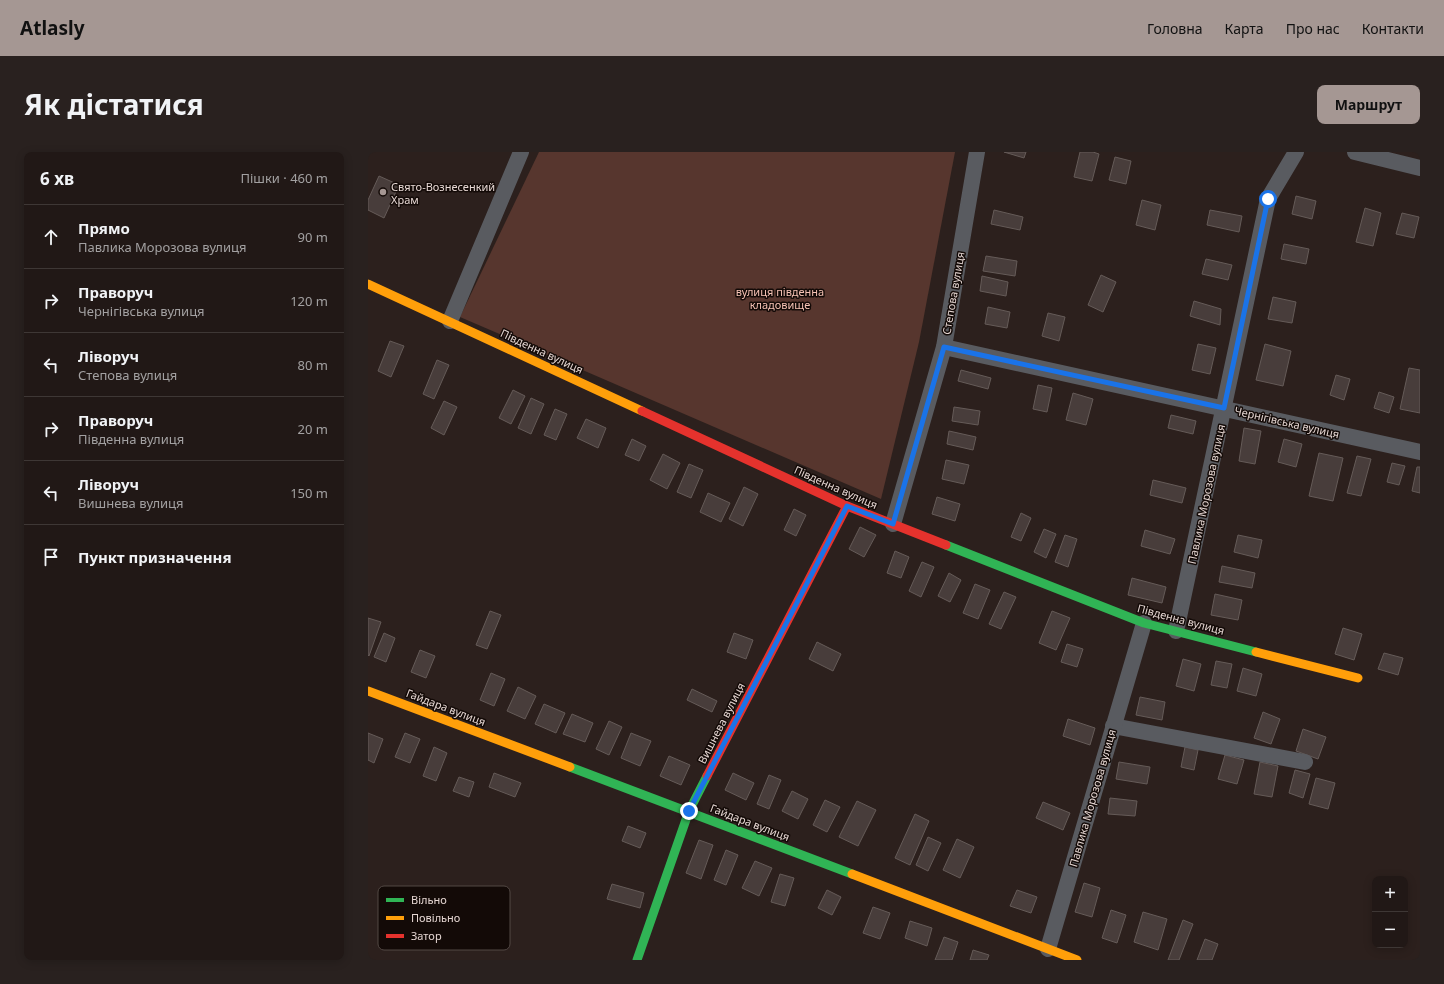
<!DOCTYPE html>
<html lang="uk">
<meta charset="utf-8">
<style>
:root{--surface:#211816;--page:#29211f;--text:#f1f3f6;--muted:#a2a0a1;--line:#3e3735;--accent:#a59793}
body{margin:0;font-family:"Noto Sans",sans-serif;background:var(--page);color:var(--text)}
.controls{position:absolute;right:12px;bottom:12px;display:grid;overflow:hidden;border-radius:8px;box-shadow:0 2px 10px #0003}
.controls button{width:36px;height:36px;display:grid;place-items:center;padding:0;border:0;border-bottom:1px solid var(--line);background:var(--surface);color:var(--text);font:20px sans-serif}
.stop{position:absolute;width:12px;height:12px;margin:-9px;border:3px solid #1a73e8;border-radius:50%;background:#fff}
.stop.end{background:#1a73e8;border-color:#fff;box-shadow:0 1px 4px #0008}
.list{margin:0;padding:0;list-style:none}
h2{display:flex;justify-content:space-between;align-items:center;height:52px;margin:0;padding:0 16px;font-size:17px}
h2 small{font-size:13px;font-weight:400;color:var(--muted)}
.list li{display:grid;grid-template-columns:26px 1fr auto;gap:12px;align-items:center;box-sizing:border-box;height:64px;padding:0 16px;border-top:1px solid var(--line)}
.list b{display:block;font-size:15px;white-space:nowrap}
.list p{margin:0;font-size:13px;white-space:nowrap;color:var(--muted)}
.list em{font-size:13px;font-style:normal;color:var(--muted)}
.icon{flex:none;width:22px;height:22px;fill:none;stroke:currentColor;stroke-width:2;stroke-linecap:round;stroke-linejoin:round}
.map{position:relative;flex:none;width:1052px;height:808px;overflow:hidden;border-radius:8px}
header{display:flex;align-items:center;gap:24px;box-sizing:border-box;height:56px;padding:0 20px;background:var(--accent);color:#111}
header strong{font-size:19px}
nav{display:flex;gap:22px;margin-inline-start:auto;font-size:14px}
.intro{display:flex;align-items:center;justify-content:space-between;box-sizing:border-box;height:96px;padding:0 24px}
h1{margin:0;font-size:28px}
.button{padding:10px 18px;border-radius:8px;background:var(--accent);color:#111;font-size:14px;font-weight:700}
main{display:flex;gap:24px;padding:0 24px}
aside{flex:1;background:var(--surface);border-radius:8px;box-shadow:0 2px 10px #0003}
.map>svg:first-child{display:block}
.green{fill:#57362e}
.building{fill:#483d3b;stroke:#655b58}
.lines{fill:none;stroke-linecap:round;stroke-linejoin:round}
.street{stroke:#595b60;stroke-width:16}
.fast{stroke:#30b455;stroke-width:9}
.slow{stroke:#ff9f0a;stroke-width:9}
.jam{stroke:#e5322d;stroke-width:9}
.route{stroke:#1a73e8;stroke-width:5}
.poi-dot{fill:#a59793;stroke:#130a07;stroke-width:1.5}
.labels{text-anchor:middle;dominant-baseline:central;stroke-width:3;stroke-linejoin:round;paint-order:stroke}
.poi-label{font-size:11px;fill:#e6d7d3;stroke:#130a07;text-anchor:start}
.park-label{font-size:11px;fill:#f6c2b4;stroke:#130a07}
.street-label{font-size:11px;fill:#e6d7d3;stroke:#130a07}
.key{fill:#130a07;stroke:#524844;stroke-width:1}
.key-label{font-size:11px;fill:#e6d7d3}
</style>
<header>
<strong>Atlasly</strong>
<nav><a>Головна</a><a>Карта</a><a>Про нас</a><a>Контакти</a></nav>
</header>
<div class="intro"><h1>Як дістатися</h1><a class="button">Маршрут</a></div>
<main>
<aside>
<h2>6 хв<small>Пішки · 460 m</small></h2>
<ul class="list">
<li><svg class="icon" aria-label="ahead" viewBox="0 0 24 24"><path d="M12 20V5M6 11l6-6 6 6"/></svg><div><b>Прямо</b><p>Павлика Морозова вулиця</p></div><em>90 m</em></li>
<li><svg class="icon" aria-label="right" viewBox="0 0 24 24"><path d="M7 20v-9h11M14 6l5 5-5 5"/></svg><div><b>Праворуч</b><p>Чернігівська вулиця</p></div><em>120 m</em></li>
<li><svg class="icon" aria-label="left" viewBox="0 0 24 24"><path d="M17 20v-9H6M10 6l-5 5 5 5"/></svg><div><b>Ліворуч</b><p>Степова вулиця</p></div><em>80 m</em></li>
<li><svg class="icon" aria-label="right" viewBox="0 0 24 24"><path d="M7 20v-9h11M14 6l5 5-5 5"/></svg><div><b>Праворуч</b><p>Південна вулиця</p></div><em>20 m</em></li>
<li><svg class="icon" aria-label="left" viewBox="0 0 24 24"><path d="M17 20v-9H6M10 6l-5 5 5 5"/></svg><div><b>Ліворуч</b><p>Вишнева вулиця</p></div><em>150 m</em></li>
<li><svg class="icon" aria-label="arrive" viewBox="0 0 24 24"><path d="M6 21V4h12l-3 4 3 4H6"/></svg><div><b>Пункт призначення</b></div></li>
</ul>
</aside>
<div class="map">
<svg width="1052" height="808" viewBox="0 0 1052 808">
<rect width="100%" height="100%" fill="#2c201d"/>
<path class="green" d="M171,0H587L551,190L513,347L92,165Z"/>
<g class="building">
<path d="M636,0H658L656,6Z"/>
<path d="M712,0H725L731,2L724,29L706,25Z"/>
<path d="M747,5L763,9L758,32L741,28Z"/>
<path d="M11,24L31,33L16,66L0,58V48Z"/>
<path d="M928,44L948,49L944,67L924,62Z"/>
<path d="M774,48L793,53L787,78L768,73Z"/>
<path d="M997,56L1013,61L1005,94L988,90Z"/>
<path d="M626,58L655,65L652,78L623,72Z"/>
<path d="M842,58L874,64L871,80L839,73Z"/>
<path d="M1034,61L1051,65L1046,86L1028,82Z"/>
<path d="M916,92L941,97L938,112L913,107Z"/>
<path d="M618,104L649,109L647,124L615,119Z"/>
<path d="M838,107L864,113L860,128L834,122Z"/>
<path d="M733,123L748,130L735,160L720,153Z"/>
<path d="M614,124L640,130L638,144L612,139Z"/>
<path d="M905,145L928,150L924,171L900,167Z"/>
<path d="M826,149L853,157L852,173L822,164Z"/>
<path d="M620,155L642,160L639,176L617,172Z"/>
<path d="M680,161L697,165L691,189L674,184Z"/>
<path d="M22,189L36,194L23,225L10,219Z"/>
<path d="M830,192L848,196L842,222L824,218Z"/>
<path d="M897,192L923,199L915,234L888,228Z"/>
<path d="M69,208L81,213L66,247L55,242Z"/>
<path d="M1041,216L1052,218V261L1032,257Z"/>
<path d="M593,218L623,226L620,237L590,229Z"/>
<path d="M968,223L982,227L976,248L962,243Z"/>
<path d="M670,233L684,236L679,260L665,257Z"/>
<path d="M145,238L157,244L143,272L131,266Z"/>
<path d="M1011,240L1026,245L1021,261L1006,256Z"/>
<path d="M705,241L725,247L718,273L698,268Z"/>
<path d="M163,246L176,252L163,282L150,276Z"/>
<path d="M76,249L89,255L76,283L63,276Z"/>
<path d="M586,255L612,259L610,273L584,269Z"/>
<path d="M187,257L199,262L188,288L176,283Z"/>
<path d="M803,263L828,269L825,282L800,276Z"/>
<path d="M218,267L238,276L230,296L209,286Z"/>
<path d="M876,276L893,279L887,312L871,309Z"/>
<path d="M581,279L608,285L605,298L579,292Z"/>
<path d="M264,287L278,294L271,309L257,303Z"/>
<path d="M916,287L934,292L928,315L910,310Z"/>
<path d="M951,301L975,306L965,349L941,344Z"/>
<path d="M295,302L312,311L299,337L282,328Z"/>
<path d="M989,304L1003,307L993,344L979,341Z"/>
<path d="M578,308L601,313L596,332L574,327Z"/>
<path d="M1024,311L1037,314L1031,333L1019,330Z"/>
<path d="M321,312L335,318L323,346L309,340Z"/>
<path d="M1049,315H1052V341L1044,339Z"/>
<path d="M785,328L818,336L814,351L782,343Z"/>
<path d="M376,335L390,342L375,374L361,367Z"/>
<path d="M340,341L362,351L353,370L332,360Z"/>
<path d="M569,345L592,352L587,369L564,362Z"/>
<path d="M426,357L438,363L428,384L416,378Z"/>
<path d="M653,361L663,366L653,389L643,385Z"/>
<path d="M492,375L508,383L496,405L481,397Z"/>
<path d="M676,377L688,382L678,406L666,400Z"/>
<path d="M777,378L807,387L802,402L773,394Z"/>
<path d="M697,383L709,387L700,415L687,410Z"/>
<path d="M870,383L894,388L890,406L866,400Z"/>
<path d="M527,399L541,405L533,426L519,421Z"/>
<path d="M554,410L566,415L553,445L541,439Z"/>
<path d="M854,414L887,421L884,436L851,430Z"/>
<path d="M581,421L593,428L582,450L570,444Z"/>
<path d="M764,426L798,435L794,451L760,443Z"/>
<path d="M607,432L622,438L610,467L595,461Z"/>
<path d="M636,440L648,445L633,477L621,472Z"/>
<path d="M847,442L874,448L870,468L843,463Z"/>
<path d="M122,459L133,463L119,497L108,493Z"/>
<path d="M684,459L702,466L688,498L671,491Z"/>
<path d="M0,466L13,470L1,504L0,503Z"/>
<path d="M975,476L994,482L986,508L967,502Z"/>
<path d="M16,481L27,486L18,510L6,505Z"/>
<path d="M366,481L385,488L378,507L359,500Z"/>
<path d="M449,490L473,502L465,519L441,507Z"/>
<path d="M699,492L715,497L709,515L693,510Z"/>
<path d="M52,498L67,504L58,526L43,520Z"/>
<path d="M1016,501L1035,506L1030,523L1010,517Z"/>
<path d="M815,507L833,512L826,539L808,534Z"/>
<path d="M848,509L864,512L859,536L843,533Z"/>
<path d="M875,516L894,522L888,544L869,539Z"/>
<path d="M123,521L137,527L126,554L112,548Z"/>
<path d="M150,535L168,544L157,567L139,559Z"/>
<path d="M324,537L349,549L344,560L319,548Z"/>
<path d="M772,545L797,550L794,568L768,563Z"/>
<path d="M176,552L197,561L188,581L167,572Z"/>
<path d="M895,560L912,567L903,592L886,586Z"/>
<path d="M204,562L225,571L217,590L195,582Z"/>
<path d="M700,567L727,576L722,593L695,584Z"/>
<path d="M241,569L254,575L241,603L228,597Z"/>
<path d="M935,577L958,585L950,607L928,599Z"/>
<path d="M0,581L15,587L6,611L0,608Z"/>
<path d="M37,581L52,587L42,611L27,605Z"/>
<path d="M263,581L283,589L272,614L253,606Z"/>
<path d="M66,595L79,601L68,629L55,624Z"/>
<path d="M817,595L830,598L826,618L813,615Z"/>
<path d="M857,603L876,608L869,632L850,627Z"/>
<path d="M301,604L322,613L313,633L292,624Z"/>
<path d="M751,610L782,615L779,632L748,627Z"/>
<path d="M892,610L910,614L904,645L886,642Z"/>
<path d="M927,618L942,622L935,646L921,641Z"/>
<path d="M126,621L153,631L147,645L121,635Z"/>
<path d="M365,621L386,631L378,648L357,638Z"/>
<path d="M401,623L413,628L401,657L389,652Z"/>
<path d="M91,625L106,630L101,645L85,639Z"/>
<path d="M948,626L967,631L960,657L941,652Z"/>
<path d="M424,639L440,647L430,667L414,659Z"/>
<path d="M742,646L769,649L767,664L740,662Z"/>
<path d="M457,648L472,655L459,680L445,673Z"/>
<path d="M489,649L508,658L490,694L471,685Z"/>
<path d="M675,650L702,661L695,678L668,666Z"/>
<path d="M547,662L561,669L542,713L527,706Z"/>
<path d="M260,674L278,681L272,696L254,689Z"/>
<path d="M560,685L573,691L560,719L548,713Z"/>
<path d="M589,687L606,695L592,726L575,718Z"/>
<path d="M331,688L345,693L333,727L318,721Z"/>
<path d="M358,698L370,703L358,733L346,728Z"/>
<path d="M387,709L404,716L391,744L374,736Z"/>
<path d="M412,722L426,726L417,754L403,750Z"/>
<path d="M716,731L732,736L724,765L707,760Z"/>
<path d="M244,732L276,741L272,756L239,747Z"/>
<path d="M459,738L473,745L464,763L450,756Z"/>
<path d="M649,738L669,745L663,761L642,754Z"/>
<path d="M505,755L522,761L512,787L495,781Z"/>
<path d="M743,758L758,763L749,791L734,786Z"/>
<path d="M775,760L799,767L790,798L766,790Z"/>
<path d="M815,768L825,772L811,808H800Z"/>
<path d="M542,769L564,776L559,794L537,786Z"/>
<path d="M576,785L590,790L584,808H567Z"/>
<path d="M837,787L850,792L844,808H829Z"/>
<path d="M605,798L621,803L619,808H602Z"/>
</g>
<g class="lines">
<g class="street">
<path d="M987,0L1052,16"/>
<path d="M82,169L153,0"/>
<path d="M576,195L1052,300"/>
<path d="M525,372L576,195L609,0"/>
<path d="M808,479L900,47L928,0"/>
<path d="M745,574L937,610"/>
<path d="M680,797L776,471"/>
</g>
<g class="fast">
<path d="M578,393L776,471L888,500"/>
<path d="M202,615L484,722"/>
<path d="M269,808L321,659L339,624"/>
</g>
<g class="slow">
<path d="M0,132L274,259"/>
<path d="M888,500L990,526"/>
<path d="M0,539L202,615"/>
<path d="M484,722L709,808"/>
</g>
<g class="jam">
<path d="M274,259L479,354L578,393"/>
<path d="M339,624L479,354"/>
</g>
</g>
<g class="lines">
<path class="route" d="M321,659L479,354L525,372L576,195L856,256L900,47"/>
</g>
<circle class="poi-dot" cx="15" cy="40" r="4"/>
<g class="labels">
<g class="poi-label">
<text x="23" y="34">Свято-Вознесенкий<tspan x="23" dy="13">Храм</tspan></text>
</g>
<g class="park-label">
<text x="412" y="139">вулиця південна<tspan x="412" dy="13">кладовище</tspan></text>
</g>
<g class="street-label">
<text transform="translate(585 141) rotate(-80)">Степова вулиця</text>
<text transform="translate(174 199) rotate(25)">Південна вулиця</text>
<text transform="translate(919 270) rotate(13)">Чернігівська вулиця</text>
<text transform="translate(468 335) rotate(24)">Південна вулиця</text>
<text transform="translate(838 342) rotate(-78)">Павлика Морозова вулиця</text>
<text transform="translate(813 467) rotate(15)">Південна вулиця</text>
<text transform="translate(78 555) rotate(21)">Гайдара вулиця</text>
<text transform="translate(353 571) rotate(-63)">Вишнева вулиця</text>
<text transform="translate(724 646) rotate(-74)">Павлика Морозова вулиця</text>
<text transform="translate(382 670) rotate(21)">Гайдара вулиця</text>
</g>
</g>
<rect x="10" y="734" width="132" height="64" rx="6" class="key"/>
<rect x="18" y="746" width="18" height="4" fill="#30b455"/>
<rect x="18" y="764" width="18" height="4" fill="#ff9f0a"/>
<rect x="18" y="782" width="18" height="4" fill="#e5322d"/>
<g class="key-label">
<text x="43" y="752">Вільно</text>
<text x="43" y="770">Повільно</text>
<text x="43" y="788">Затор</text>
</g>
</svg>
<div class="controls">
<button>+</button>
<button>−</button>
</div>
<div class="stop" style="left:900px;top:47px"></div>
<div class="stop end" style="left:321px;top:659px"></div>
</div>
</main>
